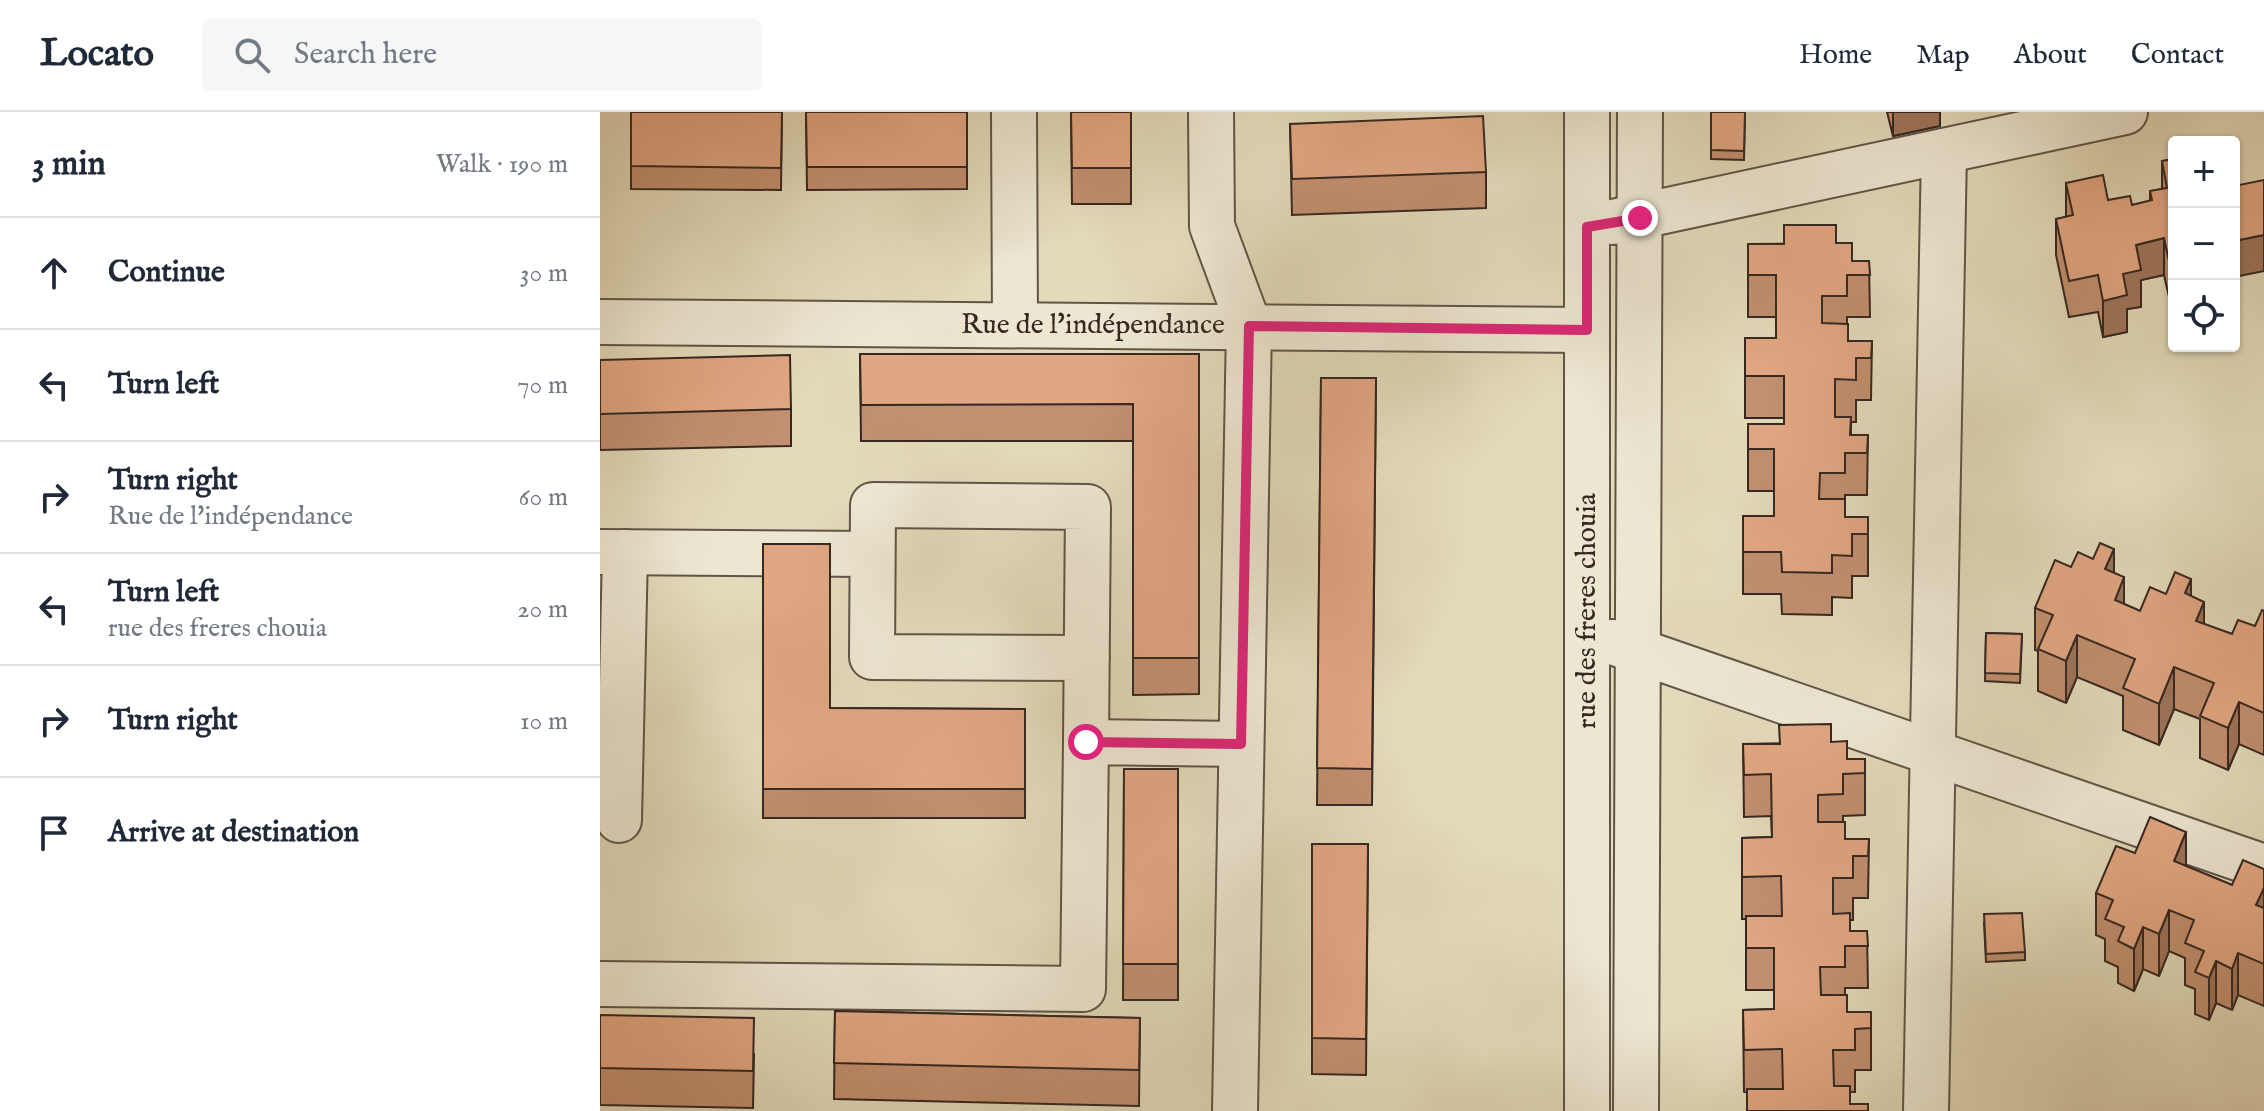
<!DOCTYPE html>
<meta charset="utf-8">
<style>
:root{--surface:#fff;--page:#f6f6f7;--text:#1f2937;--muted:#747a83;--line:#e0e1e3}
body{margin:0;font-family:"IM FELL English",serif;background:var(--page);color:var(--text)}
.controls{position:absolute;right:24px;top:24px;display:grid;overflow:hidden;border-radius:8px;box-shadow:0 2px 6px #0004}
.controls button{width:72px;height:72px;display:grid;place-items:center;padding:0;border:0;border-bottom:2px solid var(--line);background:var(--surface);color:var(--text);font:40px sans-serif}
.stop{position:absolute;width:24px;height:24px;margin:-18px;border:6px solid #db2777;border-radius:50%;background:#fff}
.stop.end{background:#db2777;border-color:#fff;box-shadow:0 2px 8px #0008}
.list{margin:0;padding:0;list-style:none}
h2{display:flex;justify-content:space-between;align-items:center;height:104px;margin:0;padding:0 32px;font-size:34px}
h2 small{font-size:26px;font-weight:400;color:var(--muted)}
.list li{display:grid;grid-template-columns:52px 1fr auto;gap:24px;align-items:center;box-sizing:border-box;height:112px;padding:0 32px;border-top:2px solid var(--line)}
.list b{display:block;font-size:30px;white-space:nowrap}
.list p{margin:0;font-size:26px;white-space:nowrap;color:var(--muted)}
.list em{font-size:26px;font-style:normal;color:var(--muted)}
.icon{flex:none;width:44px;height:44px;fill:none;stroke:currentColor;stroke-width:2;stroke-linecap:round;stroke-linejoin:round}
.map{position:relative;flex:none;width:1664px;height:999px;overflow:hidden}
header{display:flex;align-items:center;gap:48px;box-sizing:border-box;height:112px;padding:0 40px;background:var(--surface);border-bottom:2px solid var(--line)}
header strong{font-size:38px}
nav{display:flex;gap:44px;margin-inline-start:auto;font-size:28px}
.search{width:560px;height:72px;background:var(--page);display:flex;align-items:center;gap:20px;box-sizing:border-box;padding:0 28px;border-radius:8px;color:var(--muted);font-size:30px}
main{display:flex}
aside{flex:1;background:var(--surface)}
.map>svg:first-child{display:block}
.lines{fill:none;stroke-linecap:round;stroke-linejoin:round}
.minor-casing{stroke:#615447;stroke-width:48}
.minor{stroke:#ede7d2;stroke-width:44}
.wall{fill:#c28f70;stroke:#362821;stroke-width:2}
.shaded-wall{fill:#9e745b;stroke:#362821;stroke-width:2}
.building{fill:#e1a682;stroke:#362821;stroke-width:2}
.route{stroke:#db2777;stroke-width:10}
.labels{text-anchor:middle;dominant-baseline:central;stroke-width:8;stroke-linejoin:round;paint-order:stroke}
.street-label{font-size:28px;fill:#362821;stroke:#ede7d2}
</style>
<header>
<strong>Locato</strong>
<div class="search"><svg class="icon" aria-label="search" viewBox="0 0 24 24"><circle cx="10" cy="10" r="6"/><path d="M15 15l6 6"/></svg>Search here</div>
<nav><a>Home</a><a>Map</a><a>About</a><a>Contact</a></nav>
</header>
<main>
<aside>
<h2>3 min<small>Walk · 190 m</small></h2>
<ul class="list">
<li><svg class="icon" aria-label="ahead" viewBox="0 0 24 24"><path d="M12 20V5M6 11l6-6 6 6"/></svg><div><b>Continue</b></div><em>30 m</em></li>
<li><svg class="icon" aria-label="left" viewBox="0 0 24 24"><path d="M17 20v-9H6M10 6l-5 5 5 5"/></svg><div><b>Turn left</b></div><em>70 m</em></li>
<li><svg class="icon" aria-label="right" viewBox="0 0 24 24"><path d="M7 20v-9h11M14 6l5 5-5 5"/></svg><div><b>Turn right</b><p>Rue de l'indépendance</p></div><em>60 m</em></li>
<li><svg class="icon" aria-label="left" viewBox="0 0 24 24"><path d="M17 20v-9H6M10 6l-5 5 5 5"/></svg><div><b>Turn left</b><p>rue des freres chouia</p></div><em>20 m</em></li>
<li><svg class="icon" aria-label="right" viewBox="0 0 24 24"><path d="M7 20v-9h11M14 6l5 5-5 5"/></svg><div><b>Turn right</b></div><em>10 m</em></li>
<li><svg class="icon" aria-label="arrive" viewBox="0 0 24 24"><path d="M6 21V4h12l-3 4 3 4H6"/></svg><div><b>Arrive at destination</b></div></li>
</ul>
</aside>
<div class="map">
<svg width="1664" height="999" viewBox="0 0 1664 999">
<rect width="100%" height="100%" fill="#e3daba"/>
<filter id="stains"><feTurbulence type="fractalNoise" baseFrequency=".0025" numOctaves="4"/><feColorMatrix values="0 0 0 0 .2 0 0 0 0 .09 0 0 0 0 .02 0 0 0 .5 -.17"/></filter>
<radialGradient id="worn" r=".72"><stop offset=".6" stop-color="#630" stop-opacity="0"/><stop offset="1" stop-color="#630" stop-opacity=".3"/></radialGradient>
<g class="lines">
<g class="minor-casing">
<g id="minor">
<path d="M414,0L415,212"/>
<path d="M611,0L612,114L649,214L635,999"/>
<path d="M1013,110L1525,0"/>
<path d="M0,210L987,218"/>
<path d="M0,440L272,442"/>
<path d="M1012,530L1664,755"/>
<path d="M486,630L488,395L273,393L272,545L487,546"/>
<path d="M19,708L25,440"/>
<path d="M0,872L483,877L486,630L641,632"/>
<path d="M987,999V0"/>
<path d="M1036,999L1040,0"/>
<path d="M1326,999L1344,39"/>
</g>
</g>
<use href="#minor" class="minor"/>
</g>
<g class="wall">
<path d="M31,0H182L181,78L31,77Z"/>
<path d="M206,0H367V77L207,78Z"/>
<path d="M471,0H531V92H472Z"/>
<path d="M1111,0H1145L1144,48L1111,47Z"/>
<path d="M1287,0H1340V14L1293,24Z"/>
<path d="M690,12L886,60V96L692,103Z"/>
<path d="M1574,47L1569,185L1564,163L1541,168V195L1527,197V220L1503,225L1498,200L1469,205L1456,143V107L1466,105V71L1508,88L1532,93L1550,89V79L1562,77V49Z"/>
<path d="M1236,131L1252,149H1269L1270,205H1247V212L1248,229H1272L1271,288H1256V310H1251V323H1268L1267,383H1245V405H1268V464H1252V486L1232,485V503L1182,502L1181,482H1143V404H1174V379H1148V312H1184V306H1145V226H1176V205H1148V132Z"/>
<path d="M260,242H599V582L533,583V329H261Z"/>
<path d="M0,248L191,297V334L0,338Z"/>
<path d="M721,266H776L772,693H717Z"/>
<path d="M163,432L230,596L425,597V706H163Z"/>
<path d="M1471,455L1514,461L1524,492L1540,499L1566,482L1591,484L1604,512L1632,522L1655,514L1664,499V643L1639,632L1628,658L1600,646V607L1574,597L1559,633L1523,618V584L1477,565L1466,591L1438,579V539L1435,538V496Z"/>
<path d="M1386,521L1422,522L1420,571L1385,569Z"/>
<path d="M1231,630L1247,647H1265V703L1243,704V710L1245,727H1269L1268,786H1253V808H1250V819H1267L1268,876H1245V883L1247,900H1271V958H1255V980H1250V992L1268,999L1144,980L1143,898L1174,897V878H1146V807H1142V726L1172,725L1171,704L1144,705L1143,632Z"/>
<path d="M524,657H578V888H523Z"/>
<path d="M712,732H768L766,963L712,962Z"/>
<path d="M1535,741L1586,754L1632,773L1664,757V894L1638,883L1632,898L1616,891L1609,908L1595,902V877L1585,873V846L1569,839L1559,864L1543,857L1534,879L1518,871V855L1505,849V827L1496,823V781Z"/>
<path d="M1384,811L1425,840V848L1386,850Z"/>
<path d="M235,899L540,906L539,994L234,987Z"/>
<path d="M0,903L154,942L153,996L0,993Z"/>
</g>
<g class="shaded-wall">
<path d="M1293,0H1340V14L1293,24Z"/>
<path d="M1664,123V159L1634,165V129Z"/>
<path d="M1564,126V163L1541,168V195L1527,197V220L1503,225V189L1536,133Z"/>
<path d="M1574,148V184L1569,185V149Z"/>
<path d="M1514,437V479L1505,457Z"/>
<path d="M1524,465V507L1515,488Z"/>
<path d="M1591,467V509L1585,481Z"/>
<path d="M1604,490V532L1596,509Z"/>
<path d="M1477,523V565L1466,591V549Z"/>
<path d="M1574,555V597L1559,633V592Z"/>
<path d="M1639,590V632L1628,658V616Z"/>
<path d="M1586,720V762L1574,749Z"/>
<path d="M1664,776V818L1656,793Z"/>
<path d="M1569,798V839L1559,864V822Z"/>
<path d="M1543,815V857L1534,879V837Z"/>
<path d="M1638,841V883L1632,898V857Z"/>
<path d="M1616,849V891L1609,908V866Z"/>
</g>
<g class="building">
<path d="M31,0H182L181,56L31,54Z"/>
<path d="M206,0H367V55H207Z"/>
<path d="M471,0H531V56H472Z"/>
<path d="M1111,0H1145L1144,39L1111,38Z"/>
<path d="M883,4L886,60L692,67L690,12Z"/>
<path d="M1574,47V148L1569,149L1564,126L1536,133L1541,158L1523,162L1527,183L1503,189L1498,163L1469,169L1456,107L1473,103L1466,71L1503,63L1508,88L1530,84L1532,93L1552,88L1550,79L1567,76L1562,49Z"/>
<path d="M1664,68V123L1634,129V74Z"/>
<path d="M1184,113H1236V131H1252V149H1269L1270,163H1247V184H1222V211L1248,212V229H1272L1271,246H1256V268L1235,267V305H1251L1250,323H1268L1267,341H1245V361H1220L1219,387H1245V405H1268V422H1252V444L1232,443V461L1182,460L1181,440H1143V404H1174V337H1148V312H1184V264H1145V226H1176V163H1148V132H1184Z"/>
<path d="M260,242H599V546H533V292L261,293Z"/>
<path d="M190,243L191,297L0,302V248Z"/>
<path d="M721,266H776L772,657L717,656Z"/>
<path d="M1500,431L1514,437L1505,457L1524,465L1515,488L1540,499L1550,475L1566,482L1575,460L1591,467L1585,481L1604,490L1596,509L1632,522L1638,508L1655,514L1662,498L1664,499V601L1639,590L1628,616L1600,604L1614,571L1574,555L1559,592L1523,576L1535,547L1477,523L1466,549L1438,537L1453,503L1435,496L1455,448L1471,455L1478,440L1493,447Z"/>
<path d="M163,432H230V596L425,597V677H163Z"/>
<path d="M1386,521L1422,522L1420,562L1385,561Z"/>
<path d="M1231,612V630L1247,629V647H1265V661L1243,662V682L1218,683V710H1245V727H1269L1268,744H1253V766H1233V802L1250,801V819H1267L1268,834H1245V855H1220L1221,883H1247V900H1271V916L1255,917V938H1233L1234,974H1250V992H1268V999H1147V977H1183L1182,937L1144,938L1143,898L1174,897V836H1146V804H1182L1181,764L1142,765V726L1172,725L1171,662L1144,663L1143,632H1180L1179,613Z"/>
<path d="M524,657H578V852H523Z"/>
<path d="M1550,705L1586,720L1574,749L1632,773L1643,748L1664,757V776L1656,793L1664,796V852L1638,841L1632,857L1616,849L1609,866L1595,860L1604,839L1585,831L1594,808L1569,798L1559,822L1543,815L1534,837L1518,829L1524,815L1505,807L1513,788L1496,781L1516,734L1535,741Z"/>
<path d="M712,732H768L766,927L712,926Z"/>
<path d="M1422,801L1425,840L1386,842L1384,802Z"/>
<path d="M235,899L540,906L539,958L234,951Z"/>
<path d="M0,903L154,906L153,959L0,956Z"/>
</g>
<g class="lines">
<path class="route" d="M486,630L641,632L649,214L987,218V115L1040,106"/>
</g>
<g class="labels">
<g class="street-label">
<text x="493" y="213">Rue de l'indépendance</text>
<text transform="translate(987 499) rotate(-90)">rue des freres chouia</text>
</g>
</g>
<rect width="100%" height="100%" filter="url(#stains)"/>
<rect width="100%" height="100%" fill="url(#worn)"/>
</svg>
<div class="controls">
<button>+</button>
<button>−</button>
<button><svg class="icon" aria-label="locate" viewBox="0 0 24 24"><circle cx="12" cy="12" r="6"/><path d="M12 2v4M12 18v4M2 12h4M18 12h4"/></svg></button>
</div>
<div class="stop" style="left:486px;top:630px"></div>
<div class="stop end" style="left:1040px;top:106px"></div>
</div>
</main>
